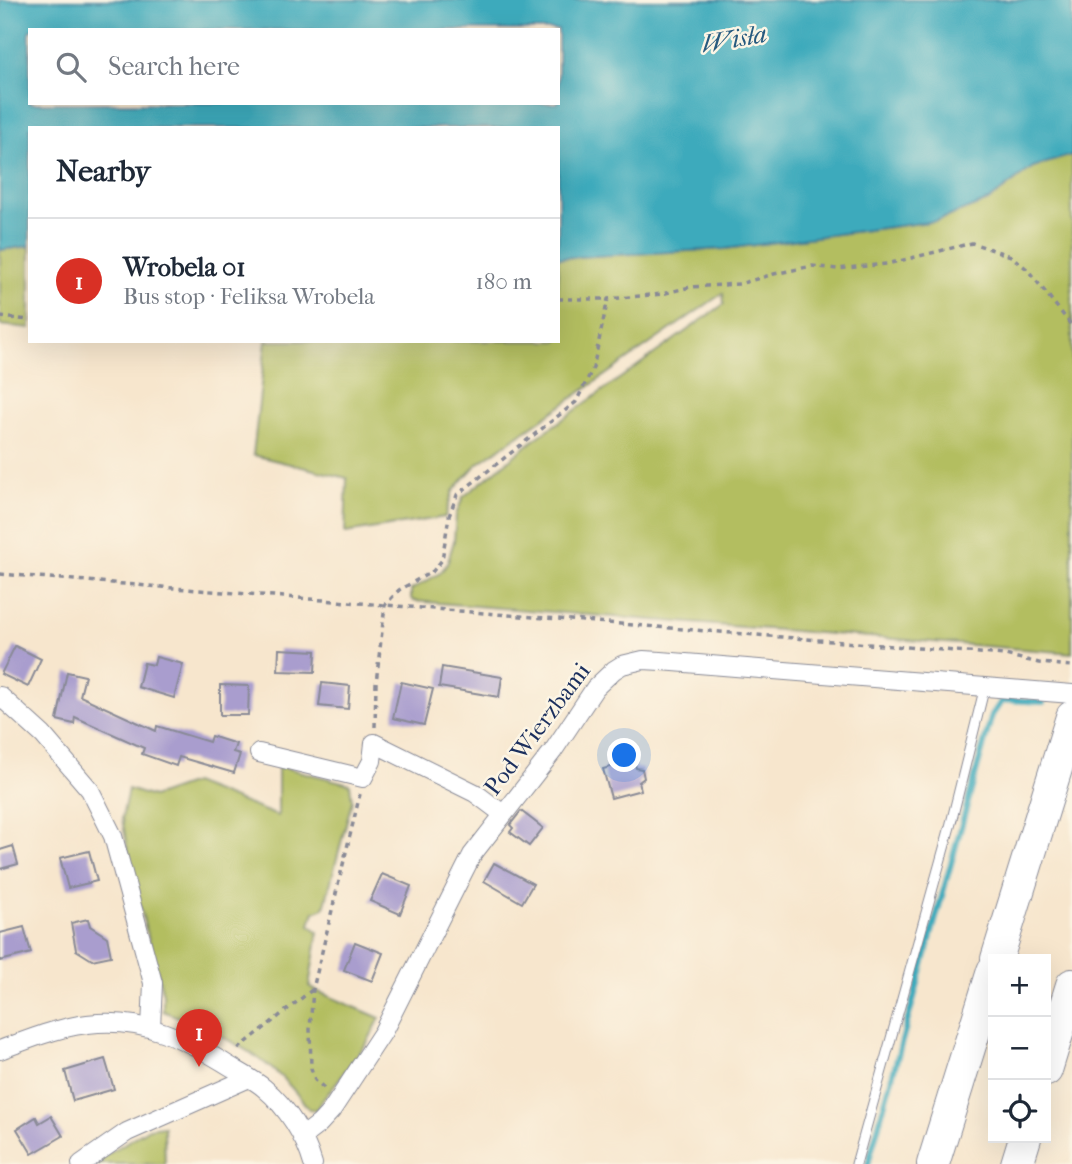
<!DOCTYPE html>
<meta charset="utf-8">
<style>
:root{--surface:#fff;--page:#f2f2f3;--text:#1f2937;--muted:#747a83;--line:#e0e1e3;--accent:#d93025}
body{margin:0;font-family:"IM FELL French Canon",serif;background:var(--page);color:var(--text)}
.controls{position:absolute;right:21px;bottom:21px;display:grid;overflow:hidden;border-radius:0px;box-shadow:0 7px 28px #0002}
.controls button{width:63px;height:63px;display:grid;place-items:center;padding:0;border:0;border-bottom:2px solid var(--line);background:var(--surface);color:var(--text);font:35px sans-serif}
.you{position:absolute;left:625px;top:756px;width:24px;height:24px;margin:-18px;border:5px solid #fff;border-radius:50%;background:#1a73e8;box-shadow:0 0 0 10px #1a73e833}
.badge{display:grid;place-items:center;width:46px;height:46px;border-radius:50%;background:var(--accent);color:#fff;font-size:23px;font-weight:700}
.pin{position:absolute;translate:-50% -58px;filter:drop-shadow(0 2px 4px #0008)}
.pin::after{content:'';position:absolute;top:37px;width:24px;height:21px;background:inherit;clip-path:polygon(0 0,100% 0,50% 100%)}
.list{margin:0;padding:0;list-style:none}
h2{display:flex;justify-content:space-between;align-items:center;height:91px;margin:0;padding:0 28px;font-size:30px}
h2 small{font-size:23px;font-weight:400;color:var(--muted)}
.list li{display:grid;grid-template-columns:46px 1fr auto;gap:21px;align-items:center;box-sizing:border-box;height:126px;padding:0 28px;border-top:2px solid var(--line)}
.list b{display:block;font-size:26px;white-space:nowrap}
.list p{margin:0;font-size:23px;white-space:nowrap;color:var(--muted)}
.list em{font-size:23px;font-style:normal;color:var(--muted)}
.icon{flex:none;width:38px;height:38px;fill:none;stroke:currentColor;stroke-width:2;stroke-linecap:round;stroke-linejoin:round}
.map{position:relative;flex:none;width:1072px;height:1164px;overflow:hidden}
.search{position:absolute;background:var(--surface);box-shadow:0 7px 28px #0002;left:28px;top:28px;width:532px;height:77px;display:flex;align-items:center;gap:18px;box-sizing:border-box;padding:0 24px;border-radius:0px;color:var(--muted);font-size:26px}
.panel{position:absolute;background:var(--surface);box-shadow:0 7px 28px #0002;left:28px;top:126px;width:532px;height:217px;border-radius:0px}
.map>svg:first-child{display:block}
.green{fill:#b3be60;stroke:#67765f;stroke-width:2}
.water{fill:#3daabc;stroke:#2c6c8d;stroke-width:2;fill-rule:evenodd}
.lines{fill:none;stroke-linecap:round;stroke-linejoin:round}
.stream{stroke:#3daabc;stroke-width:6}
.building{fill:#a99dce}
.lane-casing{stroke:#898a96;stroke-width:11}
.street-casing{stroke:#898a96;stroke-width:20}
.highway-casing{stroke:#898a96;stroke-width:34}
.path{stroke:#898a96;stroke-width:3.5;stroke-dasharray:5 5;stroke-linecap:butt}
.lane{stroke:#fff;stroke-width:9}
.street{stroke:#fff;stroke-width:18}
.highway{stroke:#fff;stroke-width:32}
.labels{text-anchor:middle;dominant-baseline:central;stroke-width:5;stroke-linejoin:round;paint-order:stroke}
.street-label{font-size:24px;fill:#1b2f5e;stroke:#fcf5e5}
.water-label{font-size:26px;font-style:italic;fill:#275a7f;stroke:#fcf5e5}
</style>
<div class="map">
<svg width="1072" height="1164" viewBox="0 0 1072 1164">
<rect width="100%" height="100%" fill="#fcf5e5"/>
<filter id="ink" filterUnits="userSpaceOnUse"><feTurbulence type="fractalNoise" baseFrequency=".0143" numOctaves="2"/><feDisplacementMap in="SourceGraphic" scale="14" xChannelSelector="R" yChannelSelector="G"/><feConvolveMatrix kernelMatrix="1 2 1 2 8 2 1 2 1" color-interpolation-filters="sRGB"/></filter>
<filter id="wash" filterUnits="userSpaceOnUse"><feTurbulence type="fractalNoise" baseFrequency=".00686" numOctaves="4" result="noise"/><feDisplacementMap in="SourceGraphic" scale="28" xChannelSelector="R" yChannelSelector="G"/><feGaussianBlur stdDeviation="1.57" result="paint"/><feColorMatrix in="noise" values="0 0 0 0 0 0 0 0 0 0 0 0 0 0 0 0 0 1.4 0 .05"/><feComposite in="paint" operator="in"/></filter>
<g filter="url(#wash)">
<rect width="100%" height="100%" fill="#f7e6cd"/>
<g class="green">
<path d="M1072,155V653L413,601L411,598V590L440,573L447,564L454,541L456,515L463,497L535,439L724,304L723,293L476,465L453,491L445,517L345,533L347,478L253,455L266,341H558V258L725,249L936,221L988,201L1033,167Z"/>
<path d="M30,246V328L0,325V250Z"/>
<path d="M278,766L350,784L352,801L324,908L314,912L310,925L318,932L309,986L319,992L380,1018L367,1043L315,1110L309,1109C297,1094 286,1080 271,1068C242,1044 198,1024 163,1011V994L133,880L122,818L128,789L153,797L193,783L278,816Z"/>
<path d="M164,1126L165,1164H92L149,1128Z"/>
</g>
<path class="water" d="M0,0H1072V155L1033,167L988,201L936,221L725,249L558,258V128H30V246L0,250ZM30,30H558V103H30Z"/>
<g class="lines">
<path class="stream" d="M868,1164L992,715L1001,702L1009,700L1043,702"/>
</g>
<g id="blocks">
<g class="building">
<path d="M15,646L41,659L28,687L1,674Z"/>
<path d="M279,649L316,651L315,672L278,671Z"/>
<path d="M156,657L183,664L174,698L138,687L144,663L154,665Z"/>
<path d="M442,667L502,677L499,697L439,687Z"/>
<path d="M67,672L85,676L80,696L156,731L157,726L209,742L211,736L236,744L233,752L240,754L234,773L179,757L176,766L142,754L144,748L75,717L74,724L57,720Z"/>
<path d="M401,682L433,689L424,725L393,718Z"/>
<path d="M322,683L350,686L348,709L319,706Z"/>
<path d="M220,685L249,686L248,715H220Z"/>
<path d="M634,761L636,768L642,769L644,778L639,782L641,790L611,798L603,769Z"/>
<path d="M521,811L543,828L529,846L510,832L513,828L510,825Z"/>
<path d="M13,846L18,864L0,869V850Z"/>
<path d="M89,851L97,881L68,888L60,858Z"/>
<path d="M494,863L533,884L522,903L484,881Z"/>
<path d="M382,874L411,886L400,914L370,901Z"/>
<path d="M88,919L90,926L107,937L111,956L92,960L76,950L71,923Z"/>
<path d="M24,927L31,953L0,961V933Z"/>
<path d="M355,942L383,953L372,981L344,970Z"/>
<path d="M105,1059L114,1089L73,1101L65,1071Z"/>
<path d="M51,1116L63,1136L32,1154L17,1129L36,1117L39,1123Z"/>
</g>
</g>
</g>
<g filter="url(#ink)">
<use href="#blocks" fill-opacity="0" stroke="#898a96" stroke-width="2"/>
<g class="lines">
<g class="lane-casing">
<path id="lane" d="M856,1164L951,823L985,686"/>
</g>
<g class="street-casing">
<g id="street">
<path d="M0,696L43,735L90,790L113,836L153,983L151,1028"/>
<path d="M259,753L363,778L372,761L374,743L475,793L503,814"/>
<path d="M0,1050C32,1038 63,1025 98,1023C145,1020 184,1038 223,1062C237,1071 252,1078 264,1088C287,1107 305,1136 313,1164"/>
<path d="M302,1137L319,1124L331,1111L383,1032L472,855L553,751L595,688L614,670L622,665L643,660L661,661L1072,694"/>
<path d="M81,1164L127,1132L249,1078"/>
</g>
</g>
<g class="highway-casing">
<g id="highway">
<path d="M997,959L1072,717"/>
<path d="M1046,1070L1072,985"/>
<path d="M933,1164L993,971"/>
<path d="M1017,1164L1025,1138"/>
</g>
</g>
<g class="path">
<path d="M558,299H608"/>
<path d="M0,317L30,320"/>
<path d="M0,574L1005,655L1039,663L1072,666"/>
<path d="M375,727L376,683L385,605L399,590L433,571L442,560L449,516L457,495L576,402L593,368L608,299L662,294L690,287L739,284L774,274L812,266L837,269L887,264L972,243L1011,256L1027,269L1072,326"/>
<path d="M238,1049L313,989"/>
<path d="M324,1088L315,1080L311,1068L310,1029L313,989L360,794"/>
</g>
<use href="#lane" class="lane"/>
<use href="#street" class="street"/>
<use href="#highway" class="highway"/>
</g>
</g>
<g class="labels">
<g class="street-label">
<text transform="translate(537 729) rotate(-53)">Pod Wierzbami</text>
</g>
<g class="water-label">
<text transform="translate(734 39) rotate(-10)">Wisła</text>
</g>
</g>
</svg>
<div class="controls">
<button>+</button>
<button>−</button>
<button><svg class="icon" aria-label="locate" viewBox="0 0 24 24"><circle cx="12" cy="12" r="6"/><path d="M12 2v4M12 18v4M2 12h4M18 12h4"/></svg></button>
</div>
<div class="you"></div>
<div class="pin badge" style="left:199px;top:1067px">1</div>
<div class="search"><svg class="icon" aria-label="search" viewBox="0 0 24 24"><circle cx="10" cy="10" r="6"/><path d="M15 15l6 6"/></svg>Search here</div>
<section class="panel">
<h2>Nearby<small></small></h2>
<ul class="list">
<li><span class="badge">1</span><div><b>Wrobela 01</b><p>Bus stop · Feliksa Wrobela</p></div><em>180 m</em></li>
</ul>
</section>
</div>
